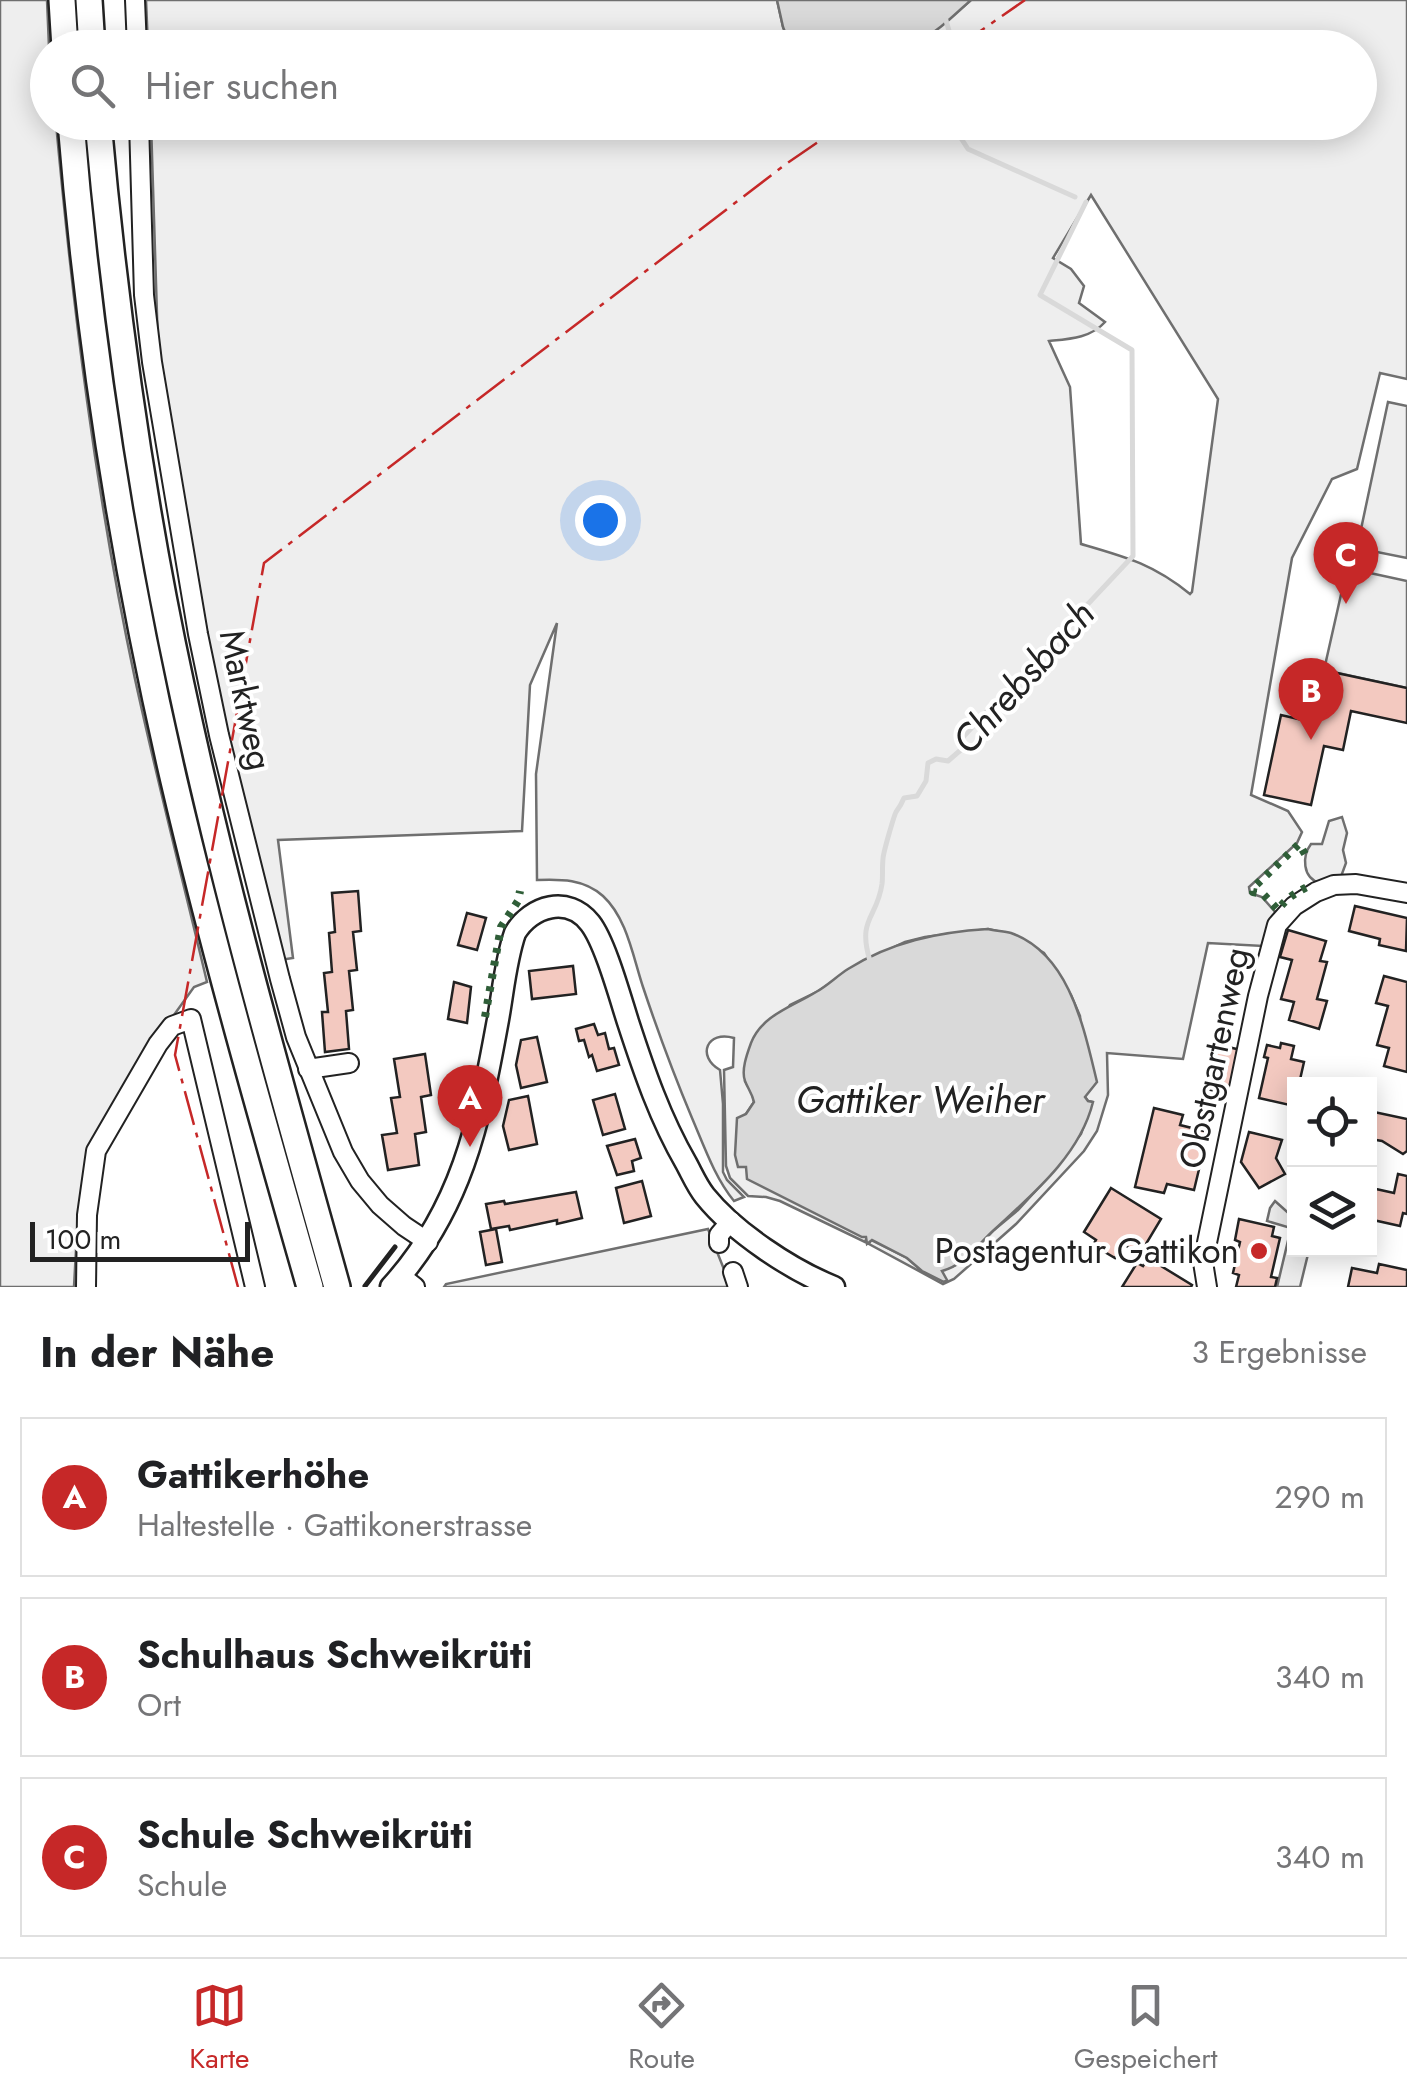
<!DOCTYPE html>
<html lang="de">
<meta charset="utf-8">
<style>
:root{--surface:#fff;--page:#f2f2f2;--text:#202124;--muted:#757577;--line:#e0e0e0;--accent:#c62828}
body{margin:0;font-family:Jost,sans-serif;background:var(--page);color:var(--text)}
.controls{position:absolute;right:30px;bottom:30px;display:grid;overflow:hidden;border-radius:0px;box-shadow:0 5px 25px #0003}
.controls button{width:90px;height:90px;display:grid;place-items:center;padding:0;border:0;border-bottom:2px solid var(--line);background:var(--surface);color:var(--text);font:50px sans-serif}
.scale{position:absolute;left:30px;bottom:25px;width:220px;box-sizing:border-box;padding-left:10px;border:5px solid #222;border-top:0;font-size:28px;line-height:35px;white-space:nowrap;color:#222;-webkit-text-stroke:8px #fff;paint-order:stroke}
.you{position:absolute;left:600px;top:520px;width:35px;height:35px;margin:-25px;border:8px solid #fff;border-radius:50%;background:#1a73e8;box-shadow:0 0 0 15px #1a73e833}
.badge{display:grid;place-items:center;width:65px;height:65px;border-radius:50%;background:var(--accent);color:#fff;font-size:32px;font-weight:700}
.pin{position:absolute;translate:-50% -82px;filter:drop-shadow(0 2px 5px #0008)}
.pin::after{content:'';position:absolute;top:52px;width:35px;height:30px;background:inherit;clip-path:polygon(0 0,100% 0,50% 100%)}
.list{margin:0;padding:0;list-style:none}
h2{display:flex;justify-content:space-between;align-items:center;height:130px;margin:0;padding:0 40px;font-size:42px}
h2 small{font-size:32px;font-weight:400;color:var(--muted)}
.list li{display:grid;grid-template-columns:65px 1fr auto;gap:30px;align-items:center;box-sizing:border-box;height:160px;margin:0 20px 20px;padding:0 20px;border:2px solid var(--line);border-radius:0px}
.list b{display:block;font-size:38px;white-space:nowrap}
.list p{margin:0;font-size:32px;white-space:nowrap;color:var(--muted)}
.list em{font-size:32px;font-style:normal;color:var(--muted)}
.icon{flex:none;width:55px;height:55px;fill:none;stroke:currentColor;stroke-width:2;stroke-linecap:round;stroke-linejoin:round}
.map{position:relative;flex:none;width:1407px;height:1287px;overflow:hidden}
.search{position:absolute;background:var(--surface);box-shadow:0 5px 25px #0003;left:30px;right:30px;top:30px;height:110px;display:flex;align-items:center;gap:25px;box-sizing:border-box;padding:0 35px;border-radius:55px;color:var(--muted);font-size:38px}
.sheet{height:670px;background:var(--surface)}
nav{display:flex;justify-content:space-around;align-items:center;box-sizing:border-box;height:140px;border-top:2px solid var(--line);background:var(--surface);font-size:28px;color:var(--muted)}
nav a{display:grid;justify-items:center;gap:5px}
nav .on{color:var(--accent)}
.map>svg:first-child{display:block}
.green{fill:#eee;stroke:#6f6f6f;stroke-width:2.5;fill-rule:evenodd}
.parking{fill:#ededed;stroke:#6f6f6f;stroke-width:2.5}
.water{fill:#d9d9d9;stroke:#6f6f6f;stroke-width:2.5}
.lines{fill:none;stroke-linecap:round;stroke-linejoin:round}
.stream{stroke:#d9d9d9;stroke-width:5}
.building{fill:#f3c9c0;stroke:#222;stroke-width:2.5}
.minor-casing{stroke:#222;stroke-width:22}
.major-casing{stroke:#222;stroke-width:25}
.highway-casing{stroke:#222;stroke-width:30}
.minor{stroke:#fff;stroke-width:18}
.major{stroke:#fff;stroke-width:20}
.highway{stroke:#fff;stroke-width:25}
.hedge{stroke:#2f5e38;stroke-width:8;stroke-dasharray:5 8;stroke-linecap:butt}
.wall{stroke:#222;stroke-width:5}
.power{stroke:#c62828;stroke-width:2.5;stroke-dasharray:35 8 5 8;stroke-linecap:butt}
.poi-dot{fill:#c62828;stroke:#fff;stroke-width:4}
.labels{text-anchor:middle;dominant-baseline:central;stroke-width:8;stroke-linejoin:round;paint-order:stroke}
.street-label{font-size:35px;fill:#222;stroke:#fff}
.poi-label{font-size:35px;fill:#222;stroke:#fff;text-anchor:end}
.water-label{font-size:38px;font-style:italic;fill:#222;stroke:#fff}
</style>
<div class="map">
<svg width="1407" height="1287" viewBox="0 0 1407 1287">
<rect width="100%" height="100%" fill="#fff"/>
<g class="green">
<path d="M0,0H47L49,47L48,48V122L56,123C73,309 96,496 135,679C157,780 183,881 207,982L194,987L126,1082L91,1149L76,1250L74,1287H0Z"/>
<path d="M146,0H777L783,27L791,47H148Z"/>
<path d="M971,0H1407V379L1380,373L1357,469L1332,479L1292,558L1251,795L1288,811L1302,832L1297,843L1249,887L1250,893L1262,897L1277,914L1263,946L1208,943L1183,1059L1107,1053L1108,1095L1097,1131L1084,1151L1016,1224L954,1279L943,1284L869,1244L871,1240L907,1258L922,1271H941L963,1262L994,1230L1018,1210L1041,1185L1081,1134L1092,1102L1088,1101L1085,1097L1080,1016L1071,995L1044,953L1011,934L988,929L925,937L905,942L860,963L817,992L790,1005L745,1081L752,1092L754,1102L746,1114V1167L867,1237L865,1242L780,1201L766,1197L748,1196L730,1178L726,1166L724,1070L733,1067L734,1038C707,1030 696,1056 720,1070L723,1104V1172L727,1180L744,1197L734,1201C715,1178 704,1146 692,1118C674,1075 658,1032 643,987C633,957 627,918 603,896C584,879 561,879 537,880L536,774L557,623L530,685L522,831L278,840L293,958L273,961L209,644L158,347L151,123L1360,122V48L898,47C928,38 948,20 971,0ZM1091,195L1218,399L1192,592L1190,594C1153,564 1126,557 1081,544L1070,387L1049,341C1069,339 1091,338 1105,322L1079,303L1084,286L1071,269L1053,258Z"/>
<path d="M1388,402L1407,406V558L1357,548Z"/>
<path d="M1347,568L1407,581V688L1324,670Z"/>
<path d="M1342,817L1347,833L1343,850L1346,863L1339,882C1334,883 1325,885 1320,883C1302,878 1302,856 1311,844H1322L1329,821Z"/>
<path d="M708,1229L731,1287H444L446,1284Z"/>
</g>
<path class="parking" d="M1275,1201L1294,1218V1250H1309L1300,1287H1277L1291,1228L1267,1221L1270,1208Z"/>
<g class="water">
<path d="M777,0H971C955,14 939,31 920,40C893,54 824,48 791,47L783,27Z"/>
<path d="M988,929C995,931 1004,931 1011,933C1070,954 1084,1029 1097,1082L1085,1097L1088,1101L1093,1102C1080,1155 1033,1194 995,1229C976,1246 965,1265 942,1271L947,1280L944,1282L922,1271L907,1258L872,1240L867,1244L866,1237H862L747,1179L746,1167H738L735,1155L737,1118L746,1114L754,1102C752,1093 748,1089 745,1081C741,1070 747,1054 751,1043C762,1015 792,1007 816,992C827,986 837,976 848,969C891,942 938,932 988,929Z"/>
</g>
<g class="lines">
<g class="stream">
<path d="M945,17L954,48"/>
<path d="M957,122L955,129L968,149L1075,197"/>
<path d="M870,961C857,918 877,919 882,884C883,875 882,867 883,859C883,853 894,816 896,812C899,808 902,803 904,798L917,796L926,781L928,763L936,759L948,761L963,748V737L1133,556L1132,350L1040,295L1086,202"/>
</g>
</g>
<g class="building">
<path d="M1318,669L1407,688V723L1351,711L1343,750L1324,746L1311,805L1264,795L1281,715L1307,721Z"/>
<path d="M358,891L361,931L353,932L357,970L349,971L353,1010L346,1011L349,1049L325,1052L322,1012H328L324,973L332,972L329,933L335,932L332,893Z"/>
<path d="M1355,906L1407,918L1406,951L1379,945L1380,939L1349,931Z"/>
<path d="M467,913L486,918L477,950L458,945Z"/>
<path d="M1288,930L1326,941L1320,961L1327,962L1317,999L1327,1001L1319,1029L1289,1020L1294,1002L1281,999L1292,960L1280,957Z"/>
<path d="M573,966L576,994L532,999L529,971Z"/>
<path d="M1384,976L1407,982V1072L1384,1066L1389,1048L1377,1045L1388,1006L1376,1003Z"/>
<path d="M454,982L471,987L467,1023L448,1019Z"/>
<path d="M594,1024L598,1035L605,1033L609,1049L614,1048L619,1065L597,1071L592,1055L589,1057L584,1040L579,1041L576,1029Z"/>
<path d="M537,1037L547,1082L521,1088L516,1065L521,1040Z"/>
<path d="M1281,1043L1294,1046L1291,1059L1304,1062L1299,1084H1294V1106L1259,1098L1268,1058L1264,1057L1267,1045L1280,1048Z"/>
<path d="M1215,1044L1241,1050L1232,1094L1206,1089Z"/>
<path d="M425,1054L431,1095L421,1097L426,1132L415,1134L419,1165L388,1170L382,1135L397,1133L391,1098L400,1097L394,1059Z"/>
<path d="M615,1094L625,1129L603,1135L593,1100Z"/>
<path d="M528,1096L537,1144L509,1150L503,1126L509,1100Z"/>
<path d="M1370,1099L1375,1100L1374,1112L1407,1119V1151L1403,1154L1382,1141L1370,1139Z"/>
<path d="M1154,1108L1183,1115L1180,1125L1208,1132L1194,1190L1167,1184L1164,1193L1135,1187Z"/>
<path d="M1249,1132L1282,1140L1276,1158L1285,1174L1259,1188L1241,1162Z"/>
<path d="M635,1139L641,1158L632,1161L634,1171L617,1175L607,1146Z"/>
<path d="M1398,1174L1407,1176V1214L1403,1213L1400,1226L1373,1220L1370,1226V1191L1375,1192L1376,1189L1394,1193Z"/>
<path d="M642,1181L651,1216L624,1223L616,1188Z"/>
<path d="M1111,1188L1161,1219L1140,1254L1123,1244L1115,1258L1093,1245L1096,1240L1084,1232Z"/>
<path d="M576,1192L582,1218L557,1224V1220L510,1230L509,1226L491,1229L486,1204L504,1201L505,1204Z"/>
<path d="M1239,1219L1274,1227L1272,1236L1280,1238L1271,1277L1277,1278L1275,1287H1236L1239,1275L1233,1273L1240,1242L1235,1240Z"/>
<path d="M496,1229L502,1262L486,1265L480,1232Z"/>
<path d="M1148,1258L1192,1285L1191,1287H1122L1137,1263L1143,1266Z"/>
<path d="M1379,1264L1407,1270V1287H1348L1352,1268L1377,1273Z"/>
</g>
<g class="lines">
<g class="minor-casing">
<g id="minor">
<path d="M135,0L137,48"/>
<path d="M139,122L144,295L152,362L198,634L219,735L280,979L296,1037L343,1152L360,1181L380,1205L404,1226L428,1242"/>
<path d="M308,1069L349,1063"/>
<path d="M719,1243V1235L731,1221"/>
<path d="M733,1272L738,1287"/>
<path d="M401,1276L415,1287"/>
<path d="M86,1287L87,1215L96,1151L158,1044L172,1026L191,1019L255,1287"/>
<path d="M1207,1287L1203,1262L1258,996L1277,925L1294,906L1316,892L1334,885L1356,884L1407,893"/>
</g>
</g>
<g class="major-casing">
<path id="major" d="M391,1287C461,1210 479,1124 497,1025C503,994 505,962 515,933C531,906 568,895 590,923C605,942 620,997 628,1022C644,1071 660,1118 686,1163C692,1174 697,1186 705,1196C734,1232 791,1270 834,1287"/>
</g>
<g class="highway-casing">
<g id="highway">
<path d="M62,0L65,48"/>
<path d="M89,0L92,48"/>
<path d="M71,122C89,344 124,565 174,781C214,951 262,1119 310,1287"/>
<path d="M98,122C115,312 141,499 181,685C224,888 281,1087 337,1287"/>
</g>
</g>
<use href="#minor" class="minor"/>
<use href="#major" class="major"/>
<use href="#highway" class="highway"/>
<g class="hedge">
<path d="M1305,854L1299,844L1253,888V892L1263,894L1278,910C1287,897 1297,892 1311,885"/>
<path d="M485,1017L501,927L518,901L520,891"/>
</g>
<path class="wall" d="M365,1286L395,1247"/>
<g class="power">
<path d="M956,48L1025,0"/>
<path d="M238,1287L175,1055L264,563L786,164L847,122"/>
</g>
</g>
<circle class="poi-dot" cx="1259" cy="1251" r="10"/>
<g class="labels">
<g class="street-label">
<text transform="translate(246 700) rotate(78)">Marktweg</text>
<text transform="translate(1214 1058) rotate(-78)">Obstgartenweg</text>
</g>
<g class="poi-label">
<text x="1239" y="1251">Postagentur Gattikon</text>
</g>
<g class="water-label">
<text transform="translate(1023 677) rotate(-48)">Chrebsbach</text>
<text x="920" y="1099">Gattiker Weiher</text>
</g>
</g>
</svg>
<div class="controls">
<button><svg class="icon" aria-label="locate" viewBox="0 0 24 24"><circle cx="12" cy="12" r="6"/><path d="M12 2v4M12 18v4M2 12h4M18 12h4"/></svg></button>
<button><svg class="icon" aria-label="layers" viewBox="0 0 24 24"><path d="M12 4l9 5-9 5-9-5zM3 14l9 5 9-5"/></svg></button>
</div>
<div class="scale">100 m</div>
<div class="you"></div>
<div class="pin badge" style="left:470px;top:1147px">A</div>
<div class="pin badge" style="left:1311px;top:740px">B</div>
<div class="pin badge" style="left:1346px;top:604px">C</div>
<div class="search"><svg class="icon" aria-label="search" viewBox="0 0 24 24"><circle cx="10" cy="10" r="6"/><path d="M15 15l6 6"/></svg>Hier suchen</div>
</div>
<section class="sheet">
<h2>In der Nähe<small>3 Ergebnisse</small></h2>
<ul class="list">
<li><span class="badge">A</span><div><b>Gattikerhöhe</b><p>Haltestelle · Gattikonerstrasse</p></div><em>290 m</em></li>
<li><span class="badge">B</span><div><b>Schulhaus Schweikrüti</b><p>Ort</p></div><em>340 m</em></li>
<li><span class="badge">C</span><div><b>Schule Schweikrüti</b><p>Schule</p></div><em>340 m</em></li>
</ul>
</section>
<nav>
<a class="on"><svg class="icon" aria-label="map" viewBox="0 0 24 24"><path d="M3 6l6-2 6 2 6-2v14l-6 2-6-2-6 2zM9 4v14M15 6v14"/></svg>Karte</a>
<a><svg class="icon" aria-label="directions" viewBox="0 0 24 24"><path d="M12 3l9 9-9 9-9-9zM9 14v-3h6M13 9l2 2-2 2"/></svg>Route</a>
<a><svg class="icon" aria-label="saved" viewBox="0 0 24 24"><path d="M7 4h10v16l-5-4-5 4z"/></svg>Gespeichert</a>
</nav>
